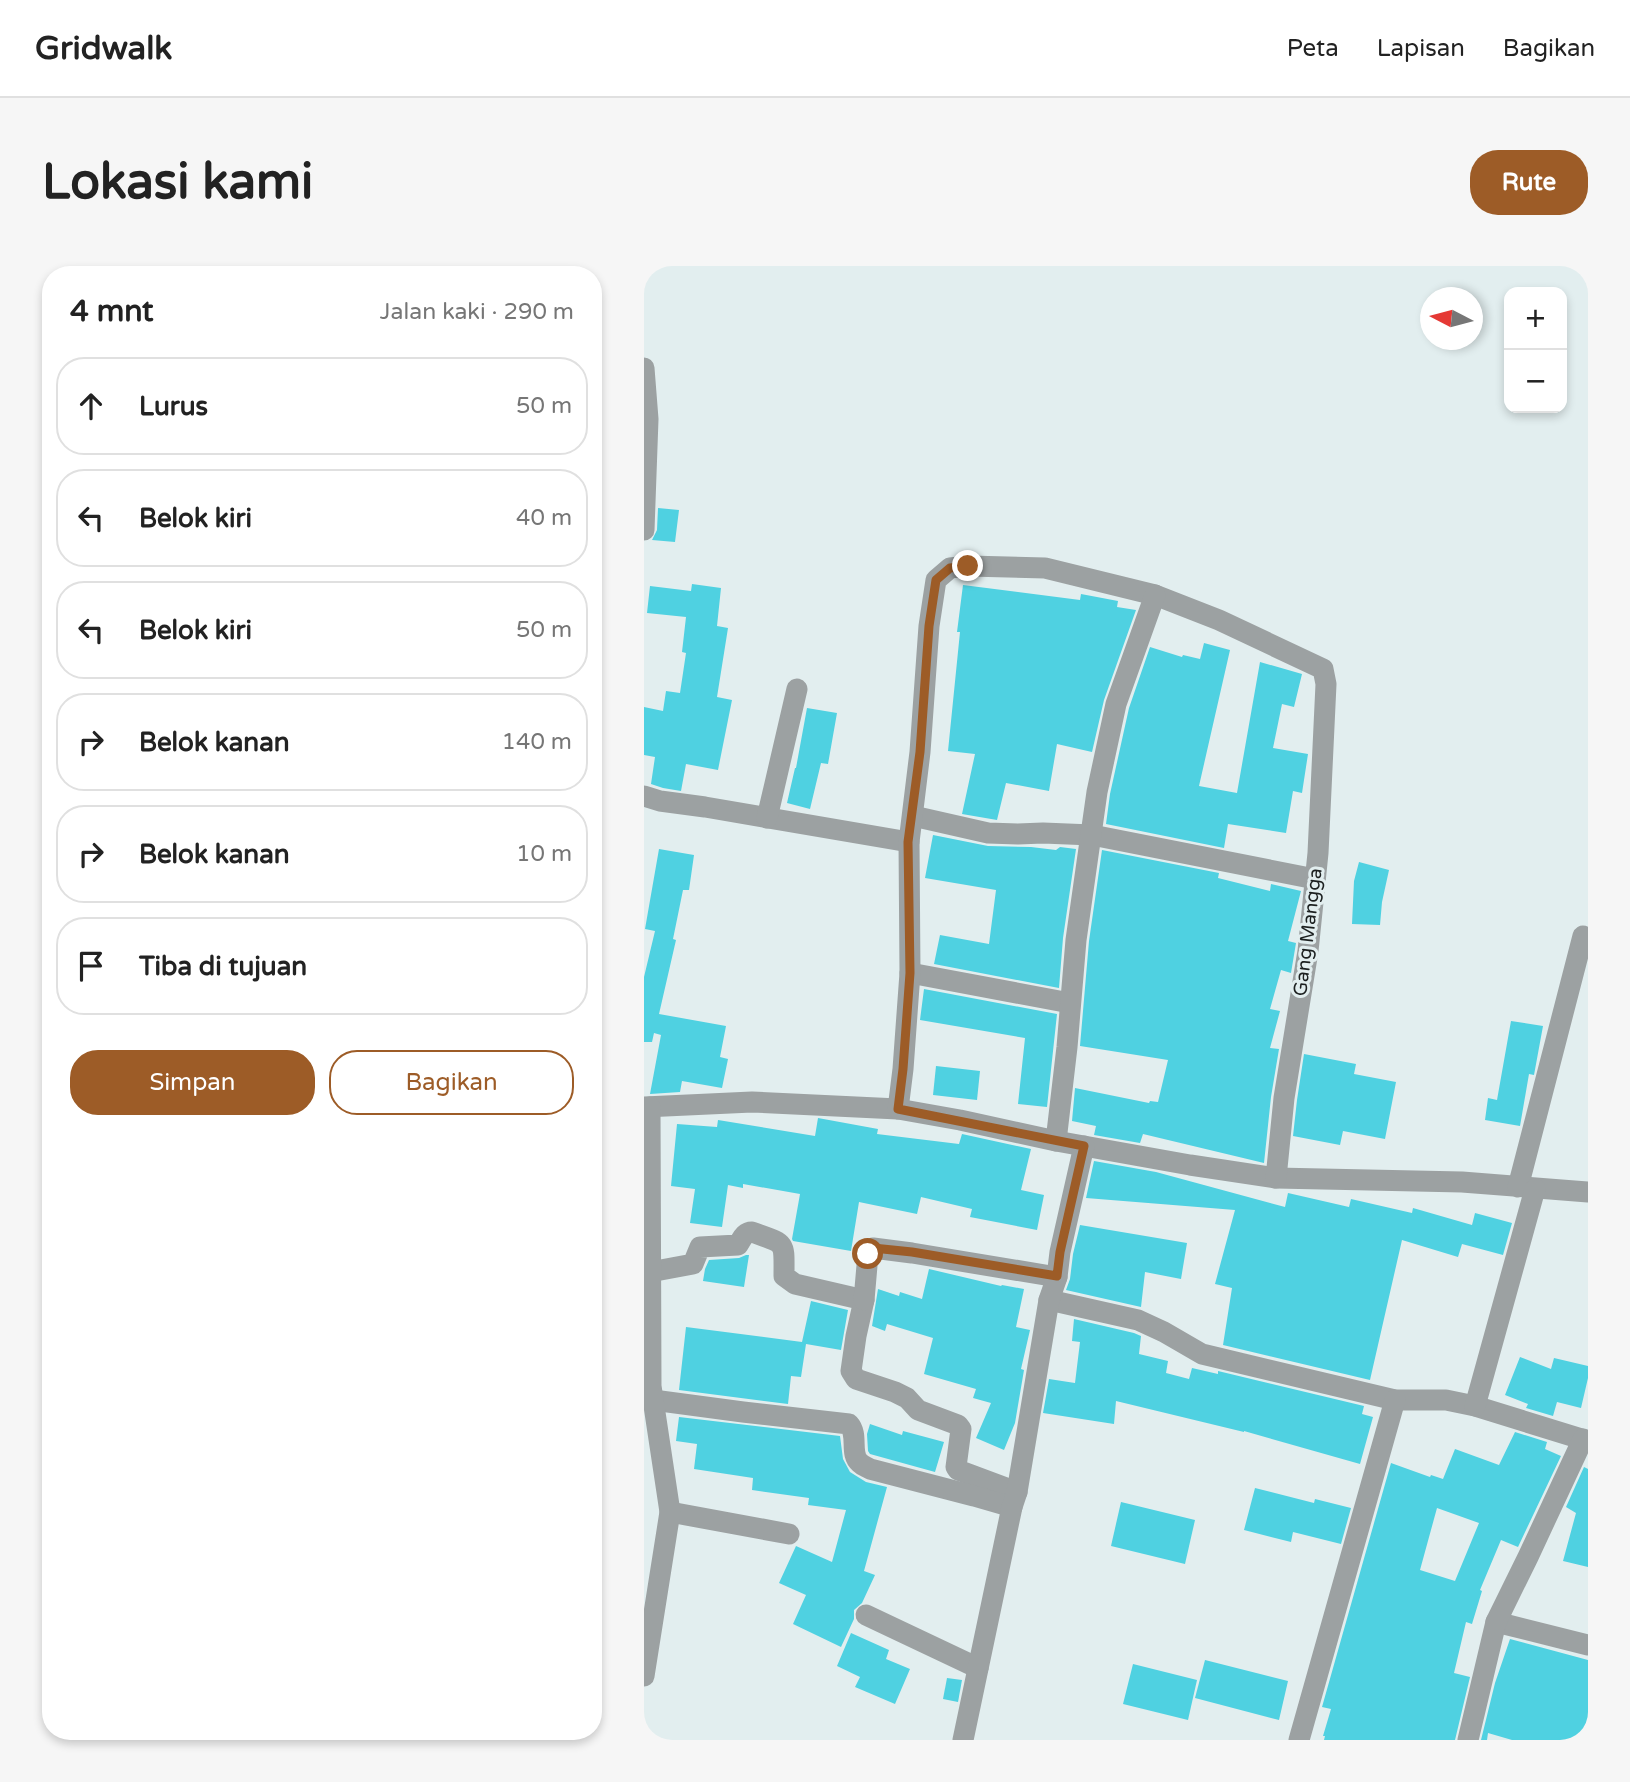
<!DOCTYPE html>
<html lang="id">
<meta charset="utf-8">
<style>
:root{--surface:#fff;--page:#f6f6f6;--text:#222;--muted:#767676;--line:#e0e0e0;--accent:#9d5c27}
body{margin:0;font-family:"Varela Round",sans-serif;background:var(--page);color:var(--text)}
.controls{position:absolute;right:21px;top:21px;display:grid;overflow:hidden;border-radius:14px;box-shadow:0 4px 10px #0003}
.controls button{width:63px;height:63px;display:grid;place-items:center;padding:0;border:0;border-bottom:2px solid var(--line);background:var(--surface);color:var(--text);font:35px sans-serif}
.compass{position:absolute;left:776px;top:21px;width:63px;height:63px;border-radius:50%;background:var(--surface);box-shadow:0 4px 10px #0003;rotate:276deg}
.stop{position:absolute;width:21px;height:21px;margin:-16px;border:5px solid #9d5c27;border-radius:50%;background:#fff}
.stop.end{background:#9d5c27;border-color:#fff;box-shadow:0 2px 7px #0008}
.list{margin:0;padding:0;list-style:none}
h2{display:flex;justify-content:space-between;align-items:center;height:91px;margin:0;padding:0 28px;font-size:30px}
h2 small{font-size:23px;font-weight:400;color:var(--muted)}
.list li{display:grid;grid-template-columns:46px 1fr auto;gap:21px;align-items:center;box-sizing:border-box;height:98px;margin:0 14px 14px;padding:0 14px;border:2px solid var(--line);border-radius:28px}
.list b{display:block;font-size:26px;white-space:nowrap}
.list em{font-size:23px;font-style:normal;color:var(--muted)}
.actions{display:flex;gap:14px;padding:21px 28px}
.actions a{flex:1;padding:16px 0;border:2px solid var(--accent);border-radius:28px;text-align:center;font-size:24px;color:var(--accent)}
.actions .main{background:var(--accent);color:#fff}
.icon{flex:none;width:38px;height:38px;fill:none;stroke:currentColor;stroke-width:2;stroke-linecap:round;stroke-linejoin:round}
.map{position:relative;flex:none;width:944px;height:1474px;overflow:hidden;border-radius:28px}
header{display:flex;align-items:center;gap:42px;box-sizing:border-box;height:98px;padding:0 35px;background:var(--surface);border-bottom:2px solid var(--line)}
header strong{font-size:33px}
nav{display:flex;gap:38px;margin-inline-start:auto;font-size:24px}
.intro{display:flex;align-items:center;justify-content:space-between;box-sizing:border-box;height:168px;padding:0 42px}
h1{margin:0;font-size:49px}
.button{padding:18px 32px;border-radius:28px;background:var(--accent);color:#fff;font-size:24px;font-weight:700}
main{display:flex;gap:42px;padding:0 42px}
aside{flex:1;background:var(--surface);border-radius:28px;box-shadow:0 4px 10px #0003}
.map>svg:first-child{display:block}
.building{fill:#4fd1e1;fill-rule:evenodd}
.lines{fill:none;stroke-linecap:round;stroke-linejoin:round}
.minor{stroke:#9ca1a2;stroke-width:21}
.route{stroke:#9d5c27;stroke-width:9}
.labels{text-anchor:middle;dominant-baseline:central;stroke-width:6;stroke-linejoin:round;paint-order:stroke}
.street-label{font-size:19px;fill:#1c2020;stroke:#e2eeef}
</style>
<header>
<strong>Gridwalk</strong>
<nav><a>Peta</a><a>Lapisan</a><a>Bagikan</a></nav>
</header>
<div class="intro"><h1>Lokasi kami</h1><a class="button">Rute</a></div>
<main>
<aside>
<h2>4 mnt<small>Jalan kaki · 290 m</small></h2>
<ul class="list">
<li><svg class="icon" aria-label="ahead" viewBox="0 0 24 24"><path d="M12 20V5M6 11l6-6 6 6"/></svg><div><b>Lurus</b></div><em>50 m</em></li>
<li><svg class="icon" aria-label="left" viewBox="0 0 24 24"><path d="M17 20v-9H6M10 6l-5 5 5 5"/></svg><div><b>Belok kiri</b></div><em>40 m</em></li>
<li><svg class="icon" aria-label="left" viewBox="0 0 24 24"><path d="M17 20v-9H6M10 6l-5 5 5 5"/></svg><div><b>Belok kiri</b></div><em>50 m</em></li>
<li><svg class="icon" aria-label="right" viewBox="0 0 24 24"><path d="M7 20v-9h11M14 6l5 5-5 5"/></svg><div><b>Belok kanan</b></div><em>140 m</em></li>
<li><svg class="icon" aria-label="right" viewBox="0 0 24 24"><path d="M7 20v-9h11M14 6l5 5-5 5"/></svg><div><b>Belok kanan</b></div><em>10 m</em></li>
<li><svg class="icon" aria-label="arrive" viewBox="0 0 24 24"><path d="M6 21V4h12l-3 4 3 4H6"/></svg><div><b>Tiba di tujuan</b></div></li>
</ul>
<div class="actions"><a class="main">Simpan</a><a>Bagikan</a></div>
</aside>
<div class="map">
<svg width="944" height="1474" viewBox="0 0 944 1474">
<rect width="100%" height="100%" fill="#e2eeef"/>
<g class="building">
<path d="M14,242L35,244L31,276L8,274L13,264Z"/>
<path d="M48,318L77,322L73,360L84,362L73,431L88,434L74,504L42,498L37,525L19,522L7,518L11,491L0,489V441L19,445L22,425L36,427L42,387L38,386L42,351L3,347L6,320L47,325Z"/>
<path d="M319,319L436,334L437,328L474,335L473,341L492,344L460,434L448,486L413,478L405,525L362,517L353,554L318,548L331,488L304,485L316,366H313Z"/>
<path d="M560,377L586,384L555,520L593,527L616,396L658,408L650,441L638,438L629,482L664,488L658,527L649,525L642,567L584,558L580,582L462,558L466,528L485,442L506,381L538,391L539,389L556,393Z"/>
<path d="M163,442L193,447L184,498L177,497L166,543L143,537L151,502H152Z"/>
<path d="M289,569L344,580L387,581L412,584L416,581L432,583L419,672L415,722L290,698L296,669L345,678L352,624L281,612Z"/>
<path d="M15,583L50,589L45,624H39L29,673L32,674L15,748L82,760L76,791L84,793L78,822L38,815L36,826L6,828L17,769L10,767L8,776H0V711L11,665L1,663Z"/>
<path d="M458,584L575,607L574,612L626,625L627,618L657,625L644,675L652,677L647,707L637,704L626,743L636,745L626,782L635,783L627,831L620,897L499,868L496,877L450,869L452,860L428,855L431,822L505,837L506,835L514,836L524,794L436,780L445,675Z"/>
<path d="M715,596L745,604L738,636L736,659L708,658L710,615Z"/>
<path d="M280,723L413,748L403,841L374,838L381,772L276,754Z"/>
<path d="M867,755L899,760L890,809L885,808L876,860L841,854L844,832L853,834Z"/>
<path d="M660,788L712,798L710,808L752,816L741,873L699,865L696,879L649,870L653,834Z"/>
<path d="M292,800L336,805L333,834L289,829Z"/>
<path d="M174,852L234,863L233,868L315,878L318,868L387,883L377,924L400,929L393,964L326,951L328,943L277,931L273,948L215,936L207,985L149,975L148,973L156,928L99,918V922L84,919L78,961L46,957L51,923L27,920L33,858L73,861L74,854L171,870Z"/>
<path d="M450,895L512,906L641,941L644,927L705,941L707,933L768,947L769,942L828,959L831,947L868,957L859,989L818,978L814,991L758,974L726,1114L579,1079L588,1022L571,1018L591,944L442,932Z"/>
<path d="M436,959L543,977L537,1013L501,1006L497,1041L422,1024L426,1013L429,988Z"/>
<path d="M102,989H105L100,1021L59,1015L61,1003L65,994L95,992Z"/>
<path d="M285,1003L357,1020L358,1019L380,1023L372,1061L386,1064L377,1103L380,1104L371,1157L360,1184L332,1172L347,1137L329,1132L332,1123L280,1108L289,1072L243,1058L241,1065L228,1060L234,1023L255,1030L256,1026L278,1033Z"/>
<path d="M167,1035L204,1044L197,1084L162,1078L157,1111L147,1110L144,1138L35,1124L42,1061L158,1076Z"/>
<path d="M430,1053L490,1067L497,1070L495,1088L524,1095L522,1107L545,1113L548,1102L574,1108V1105L720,1140L718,1148L729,1151L716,1198L600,1165V1166L472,1135L470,1158L399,1147L405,1113L431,1117L436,1076L428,1075Z"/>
<path d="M876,1091L907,1103L910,1092L944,1100V1112L937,1142L913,1136L909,1150L882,1142L884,1138L861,1129Z"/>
<path d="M35,1151L196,1170L199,1193L206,1206L222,1216L243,1221L220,1305L231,1309L218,1337L210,1344V1353L197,1381L149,1358L162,1329L135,1317L152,1280L188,1296L202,1244L164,1239L165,1232L108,1224L109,1212L50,1203L53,1178L32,1175Z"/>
<path d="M226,1158L258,1169L259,1165L300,1176L291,1206L226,1188L224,1185L223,1168Z"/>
<path d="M871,1166L903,1176L901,1183L917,1190L874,1281L857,1274L836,1324L838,1325L828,1358L822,1356L810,1407L826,1411L811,1474H680L681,1470H679L687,1443L678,1441L747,1197L786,1211L787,1209L799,1213L811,1183L855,1199ZM793,1242L835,1257L811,1315L776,1304Z"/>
<path d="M940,1201L944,1203V1301L919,1295L932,1247L922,1241Z"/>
<path d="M611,1222L670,1237L671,1233L707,1242L697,1278L649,1266L647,1276L600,1264Z"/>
<path d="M477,1236L551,1254L541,1298L467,1280Z"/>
<path d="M207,1367L245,1384L242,1393L266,1403L251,1438L211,1421L216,1411L193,1400Z"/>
<path d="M866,1373L944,1394V1474H868L844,1467L843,1474H837L851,1417Z"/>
<path d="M561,1394L644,1415L635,1454L551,1432Z"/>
<path d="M489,1398L553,1414L544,1454L479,1438Z"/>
<path d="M303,1412L318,1414L314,1436L299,1433Z"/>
</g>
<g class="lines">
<g class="minor">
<path d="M0,102L4,153L0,264"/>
<path d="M0,530L16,535L61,541L265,576"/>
<path d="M269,550L344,567L374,568L399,567L448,569L671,613"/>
<path d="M123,552L153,423"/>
<path d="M266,707L426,737"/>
<path d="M0,841L108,836L254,843L316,854L412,875L546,899L632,912L818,916L944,926"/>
<path d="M254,843L259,803L266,707L265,576L276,486L285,360L292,314L306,302L324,300L401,302L511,329L575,354L679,403L682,418L674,587L664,685L640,832L632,912"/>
<path d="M412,875L423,781L432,674L453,526L472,438L511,329"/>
<path d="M874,921L939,670"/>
<path d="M6,1006L49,998L56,981L94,979C98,973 100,966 108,966C143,979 140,974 140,1010L151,1018L220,1034L212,1070L207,1105L212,1113L251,1126L263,1132L274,1144L314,1159L317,1163L312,1201L314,1204L373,1226"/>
<path d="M220,1034L224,988L229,982L268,987L413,1011"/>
<path d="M405,1034L494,1054L520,1066L558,1088L751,1134H802L831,1140L944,1175"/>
<path d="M9,1134L99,1146L205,1158C215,1169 205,1188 216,1197C219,1200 223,1201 226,1203L330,1230L368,1241"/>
<path d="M831,1140L891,923"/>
<path d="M26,1246L145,1268"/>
<path d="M222,1349L334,1402"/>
<path d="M852,1356L944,1379"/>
<path d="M0,1410L26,1246L7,1120L6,841"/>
<path d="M319,1474L368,1241L373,1226L405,1034L413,1011L416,986L440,880"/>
<path d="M655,1474L751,1134"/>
<path d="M824,1474L852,1356L884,1291L939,1173"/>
</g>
</g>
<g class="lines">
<path class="route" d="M224,988L229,982L268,986L413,1010L416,986L440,880L254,843L259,803L266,707L264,576L276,486L285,360L292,314L306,302L324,300"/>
</g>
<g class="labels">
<g class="street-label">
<text transform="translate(664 666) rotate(-83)">Gang Mangga</text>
</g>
</g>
</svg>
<div class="controls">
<button>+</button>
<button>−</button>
</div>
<svg class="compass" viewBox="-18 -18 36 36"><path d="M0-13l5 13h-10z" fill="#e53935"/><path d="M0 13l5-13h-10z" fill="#767676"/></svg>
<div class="stop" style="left:224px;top:988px"></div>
<div class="stop end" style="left:324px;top:300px"></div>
</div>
</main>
